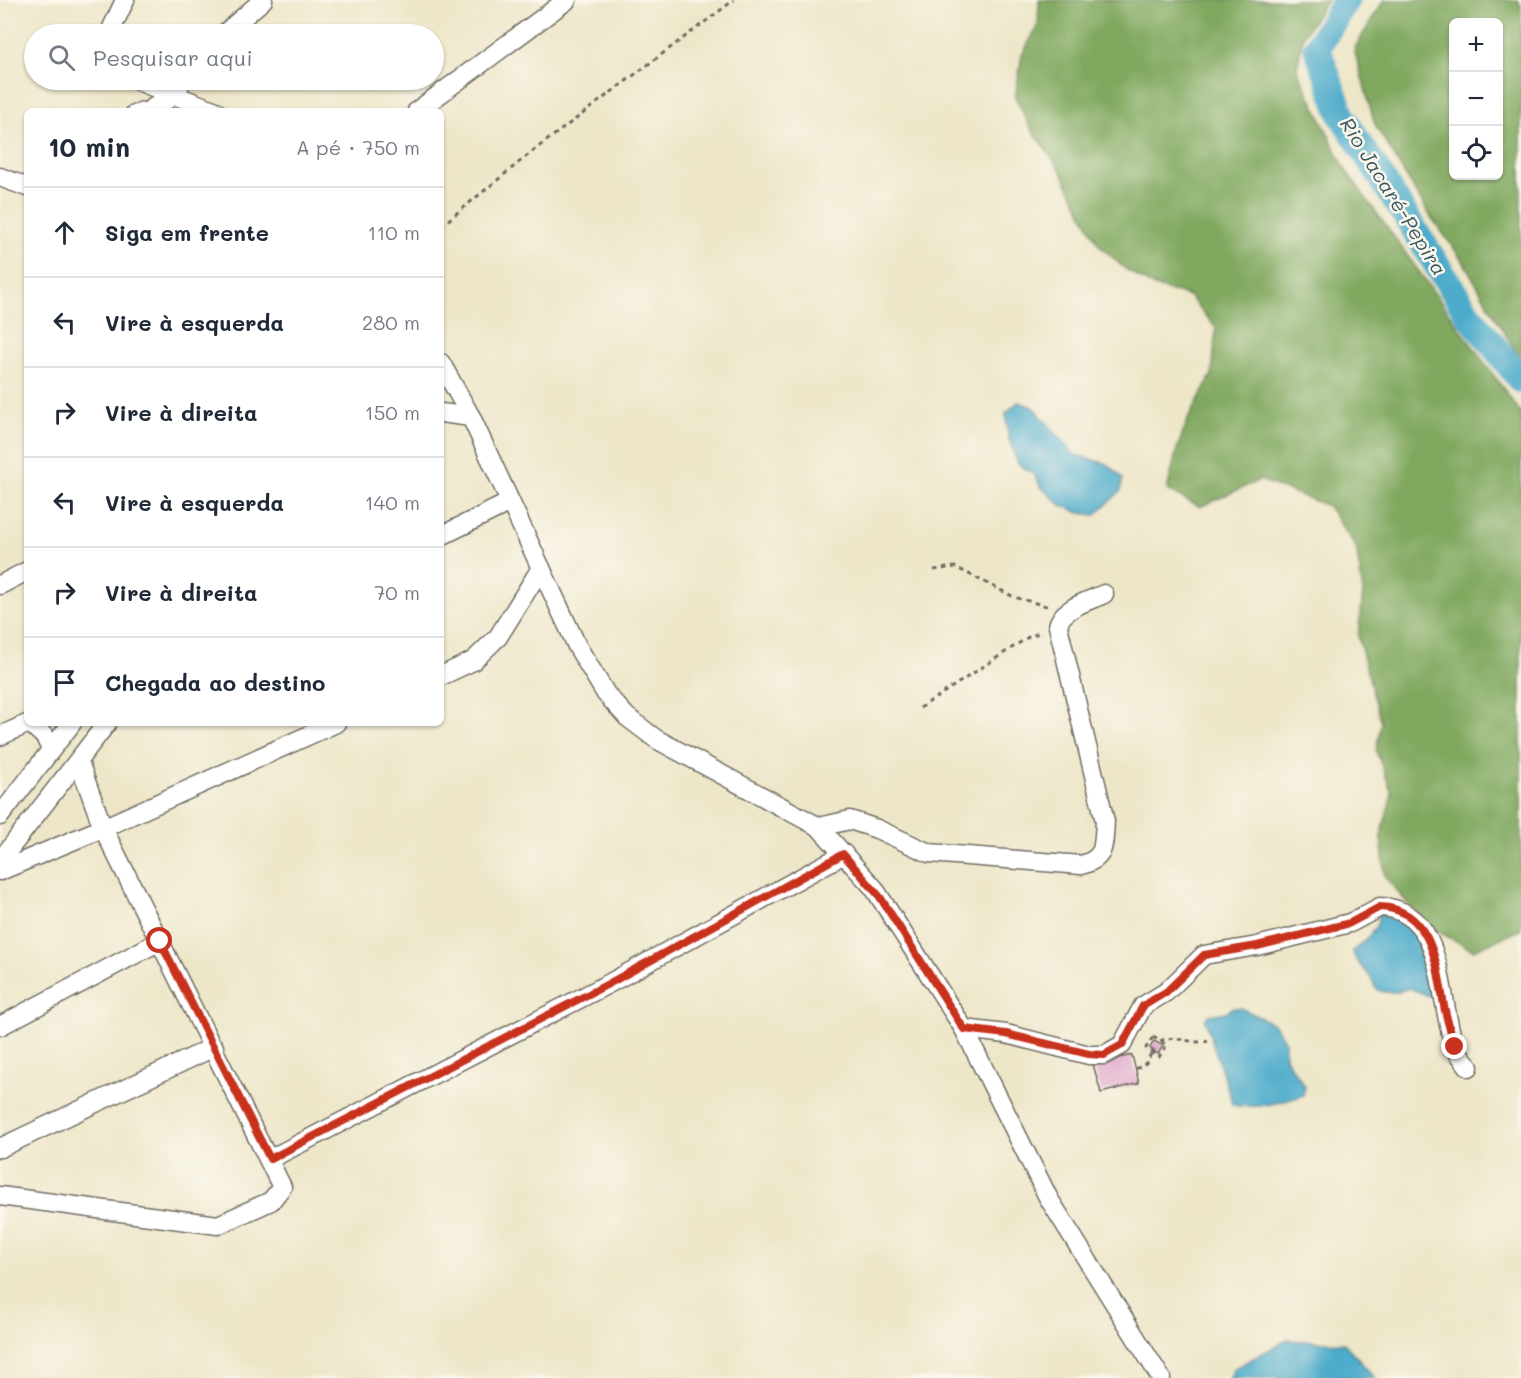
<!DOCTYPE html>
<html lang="pt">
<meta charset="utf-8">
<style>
:root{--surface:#fff;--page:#f6f6f7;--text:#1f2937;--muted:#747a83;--line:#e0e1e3}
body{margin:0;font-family:Mali,sans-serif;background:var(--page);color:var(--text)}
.controls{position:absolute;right:18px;top:18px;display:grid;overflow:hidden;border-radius:9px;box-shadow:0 2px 4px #0004}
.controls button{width:54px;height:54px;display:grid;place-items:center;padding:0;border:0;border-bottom:2px solid var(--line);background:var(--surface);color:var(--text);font:30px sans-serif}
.stop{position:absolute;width:18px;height:18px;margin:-14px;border:4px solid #c8321e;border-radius:50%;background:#fff}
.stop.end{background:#c8321e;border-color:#fff;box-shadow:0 2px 6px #0008}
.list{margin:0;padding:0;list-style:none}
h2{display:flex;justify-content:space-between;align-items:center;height:78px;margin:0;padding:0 24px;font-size:26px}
h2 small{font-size:20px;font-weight:400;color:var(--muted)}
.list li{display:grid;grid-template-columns:39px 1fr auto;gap:18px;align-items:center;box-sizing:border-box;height:90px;padding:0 24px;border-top:2px solid var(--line)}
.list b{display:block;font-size:22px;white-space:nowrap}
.list em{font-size:20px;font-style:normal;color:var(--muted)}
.icon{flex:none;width:33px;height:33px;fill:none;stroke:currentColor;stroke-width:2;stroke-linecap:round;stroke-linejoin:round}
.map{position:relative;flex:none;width:1521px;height:1378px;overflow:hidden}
.search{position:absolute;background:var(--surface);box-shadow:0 2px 4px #0004;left:24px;top:24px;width:420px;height:66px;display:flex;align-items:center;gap:15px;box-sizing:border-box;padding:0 21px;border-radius:33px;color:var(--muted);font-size:22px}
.panel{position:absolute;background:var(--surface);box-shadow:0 2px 4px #0004;left:24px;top:108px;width:420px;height:618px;border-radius:9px}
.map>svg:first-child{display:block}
.forest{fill:#80a85f;stroke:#566a45;stroke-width:1.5;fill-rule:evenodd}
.water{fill:#4daccb;stroke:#3c6c7b;stroke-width:1.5}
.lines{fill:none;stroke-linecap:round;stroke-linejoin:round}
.river{stroke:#4daccb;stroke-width:27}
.building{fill:#d790c1}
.service-casing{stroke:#6f6c62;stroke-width:12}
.minor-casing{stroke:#6f6c62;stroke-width:21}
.path{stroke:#6f6c62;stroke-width:3;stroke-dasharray:4.5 4.5;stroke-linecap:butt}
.service{stroke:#fff;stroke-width:9}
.minor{stroke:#fff;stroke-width:18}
.route{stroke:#c8321e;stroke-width:8}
.labels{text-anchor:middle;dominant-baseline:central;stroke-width:5;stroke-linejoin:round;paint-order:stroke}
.water-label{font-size:20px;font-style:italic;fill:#375863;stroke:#fbf7ec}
</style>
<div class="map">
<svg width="1521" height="1378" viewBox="0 0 1521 1378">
<rect width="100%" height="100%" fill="#fbf7ec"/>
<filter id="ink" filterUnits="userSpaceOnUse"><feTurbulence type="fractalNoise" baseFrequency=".0167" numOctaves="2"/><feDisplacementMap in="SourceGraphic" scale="12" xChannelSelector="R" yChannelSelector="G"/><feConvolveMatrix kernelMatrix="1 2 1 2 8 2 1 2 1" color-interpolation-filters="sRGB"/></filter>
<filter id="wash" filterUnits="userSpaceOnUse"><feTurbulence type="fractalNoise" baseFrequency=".008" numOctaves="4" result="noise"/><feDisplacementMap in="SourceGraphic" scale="24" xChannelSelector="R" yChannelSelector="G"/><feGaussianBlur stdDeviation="1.35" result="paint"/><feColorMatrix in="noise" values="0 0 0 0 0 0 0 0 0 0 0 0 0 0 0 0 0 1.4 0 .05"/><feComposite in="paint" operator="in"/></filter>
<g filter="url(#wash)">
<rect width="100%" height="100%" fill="#ede6c8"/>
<g class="forest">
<path d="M1039,0H1327L1303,36L1297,69L1345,169L1521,413V930L1473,950L1440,933L1407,903L1385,877L1381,836L1392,793L1376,751L1381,723L1358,637L1363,592L1356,547L1328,506L1260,480L1200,507L1167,490L1177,449L1189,417L1212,374L1216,328L1189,296L1153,286L1125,269L1098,244L1061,171L1030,127L1015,97L1022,55L1038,25Z"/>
<path d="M1384,0H1518L1521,6V361L1463,261L1429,214L1375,125L1354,49ZM1454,22H1498V176H1454Z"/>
</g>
<g class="water">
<path d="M1018,402L1033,407L1075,455L1108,464L1122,478L1121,491L1095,515L1080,513L1061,505L1042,488L1033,473L1018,464L1008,437L1006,413Z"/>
<path d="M1378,913C1386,916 1399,917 1406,922C1422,932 1436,979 1432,997L1409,988C1401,992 1383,995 1376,988C1373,985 1372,979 1369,975C1362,966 1355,963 1353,951C1363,941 1381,929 1378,913Z"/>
<path d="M1232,1008H1241L1274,1024L1285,1042V1058L1305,1086L1303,1095C1285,1102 1252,1110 1233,1105L1205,1020L1208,1015L1228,1012Z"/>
<path d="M1287,1340L1344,1343L1375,1378H1230L1233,1369Z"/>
</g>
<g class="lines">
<path class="river" d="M1346,0L1317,48L1342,116L1468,314L1521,380"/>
</g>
<g id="blocks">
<g class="building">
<path d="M1154,1041L1163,1046L1158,1054L1150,1048Z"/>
<path d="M1132,1055L1139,1083L1101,1093L1093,1064Z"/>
</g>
</g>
</g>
<g filter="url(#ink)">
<use href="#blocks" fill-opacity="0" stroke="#6f6c62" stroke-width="1.5"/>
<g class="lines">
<g class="service-casing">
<path id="service" d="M131,111L141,107L153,111"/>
</g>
<g class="minor-casing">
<g id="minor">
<path d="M109,34L125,0"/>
<path d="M224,34L263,0"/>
<path d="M135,80L216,111"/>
<path d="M151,109L173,96L183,80"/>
<path d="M417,111L567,0"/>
<path d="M0,177L27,187"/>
<path d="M441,363L471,417L577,646L606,694L627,717L656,739L819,827L874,888L964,1029L1049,1199L1161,1378"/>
<path d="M441,413L471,417"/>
<path d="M441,536L510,502"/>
<path d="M0,585L27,571"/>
<path d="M441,676L473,661L498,637L541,568"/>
<path d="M30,723L45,737L51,749"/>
<path d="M0,736L29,723"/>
<path d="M0,816L72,723"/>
<path d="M819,827L850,820L877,829L929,853L1081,865C1107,858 1103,844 1105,821L1058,626C1061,608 1089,601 1104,594"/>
<path d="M0,861L107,723"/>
<path d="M0,871L103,828L336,723"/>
<path d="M0,1026L160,941"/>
<path d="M964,1029L1006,1034L1089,1055H1104L1122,1045L1143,1006L1166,992L1204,955L1257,946L1350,923L1380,907C1446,909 1438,999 1454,1044C1457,1053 1464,1060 1469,1067"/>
<path d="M0,1148L214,1047"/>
<path d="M270,1159L610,983L844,854"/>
<path d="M0,1196L218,1225L271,1201L282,1187L103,828L79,762"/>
</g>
</g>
<g class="path">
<path d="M441,226L533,151L734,0"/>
<path d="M934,570L955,567L1014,597L1050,607"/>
<path d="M920,708L1030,636L1042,632"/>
<path d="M1153,1037L1167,1045L1159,1057L1146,1048Z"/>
<path d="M1160,1041C1175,1034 1192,1045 1208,1041"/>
<path d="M1136,1069L1146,1063L1152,1052"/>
</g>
<use href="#service" class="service"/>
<use href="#minor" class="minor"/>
</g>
</g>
<g class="lines" filter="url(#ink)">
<path class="route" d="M160,941L270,1159L610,983L843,854L880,897L964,1029L1006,1034L1089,1054L1104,1055L1122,1045L1143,1006L1166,992L1204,955L1257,946L1350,923L1380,907C1432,909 1437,965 1444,1006C1447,1020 1451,1033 1455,1047"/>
</g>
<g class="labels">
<g class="water-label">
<text transform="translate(1394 196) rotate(58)">Rio Jacaré-Pepira</text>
</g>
</g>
</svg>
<div class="controls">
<button>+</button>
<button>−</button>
<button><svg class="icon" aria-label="locate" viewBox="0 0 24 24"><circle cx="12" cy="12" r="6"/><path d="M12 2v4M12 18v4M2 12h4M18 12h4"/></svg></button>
</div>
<div class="stop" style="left:160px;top:941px"></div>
<div class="stop end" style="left:1455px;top:1047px"></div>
<div class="search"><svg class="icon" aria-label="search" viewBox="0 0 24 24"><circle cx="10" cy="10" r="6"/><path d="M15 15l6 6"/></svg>Pesquisar aqui</div>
<section class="panel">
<h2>10 min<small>A pé · 750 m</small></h2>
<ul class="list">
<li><svg class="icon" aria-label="ahead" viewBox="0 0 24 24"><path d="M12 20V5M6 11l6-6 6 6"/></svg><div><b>Siga em frente</b></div><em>110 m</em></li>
<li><svg class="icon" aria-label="left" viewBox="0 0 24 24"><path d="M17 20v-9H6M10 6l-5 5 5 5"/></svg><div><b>Vire à esquerda</b></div><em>280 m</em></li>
<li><svg class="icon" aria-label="right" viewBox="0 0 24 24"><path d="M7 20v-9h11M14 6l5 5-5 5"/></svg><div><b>Vire à direita</b></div><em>150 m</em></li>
<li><svg class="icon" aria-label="left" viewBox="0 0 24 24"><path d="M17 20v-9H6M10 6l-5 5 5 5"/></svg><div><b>Vire à esquerda</b></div><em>140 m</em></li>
<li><svg class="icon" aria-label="right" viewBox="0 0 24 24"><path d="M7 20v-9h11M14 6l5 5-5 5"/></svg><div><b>Vire à direita</b></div><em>70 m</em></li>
<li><svg class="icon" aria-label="arrive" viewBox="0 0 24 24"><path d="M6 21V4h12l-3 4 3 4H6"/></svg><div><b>Chegada ao destino</b></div></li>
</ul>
</section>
</div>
